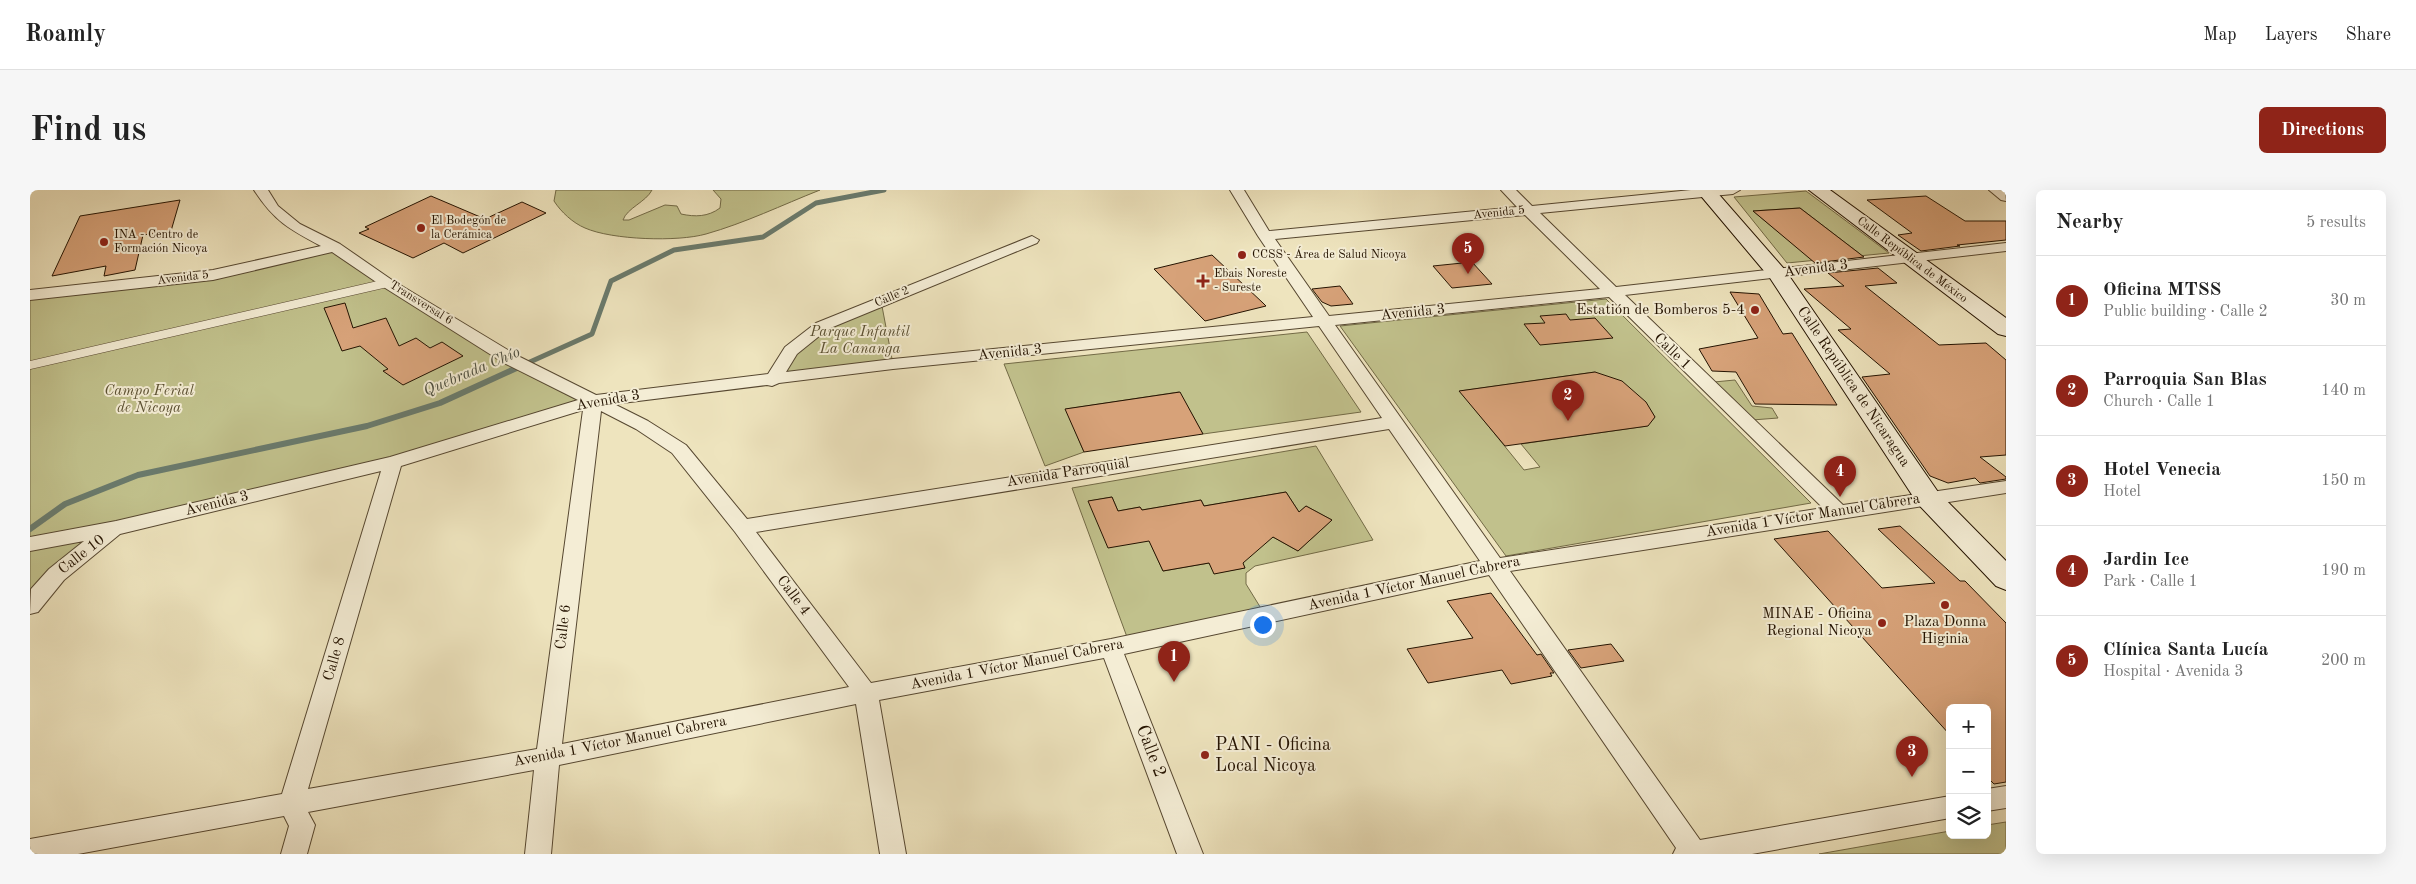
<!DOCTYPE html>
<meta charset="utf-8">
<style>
:root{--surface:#fff;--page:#f6f6f6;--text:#222;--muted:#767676;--line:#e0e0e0;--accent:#8f2418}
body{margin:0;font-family:"Old Standard TT",serif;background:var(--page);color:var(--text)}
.controls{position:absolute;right:15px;bottom:15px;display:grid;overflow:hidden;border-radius:8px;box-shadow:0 5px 20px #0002}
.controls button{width:45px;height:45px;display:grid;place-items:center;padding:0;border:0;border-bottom:1px solid var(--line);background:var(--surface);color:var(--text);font:25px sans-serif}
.you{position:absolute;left:1232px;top:434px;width:18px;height:18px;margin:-12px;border:4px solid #fff;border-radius:50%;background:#1a73e8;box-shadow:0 0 0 8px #1a73e833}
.badge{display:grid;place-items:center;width:32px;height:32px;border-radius:50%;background:var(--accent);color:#fff;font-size:16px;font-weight:700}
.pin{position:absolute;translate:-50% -41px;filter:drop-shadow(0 1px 2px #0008)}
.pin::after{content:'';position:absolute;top:26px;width:18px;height:15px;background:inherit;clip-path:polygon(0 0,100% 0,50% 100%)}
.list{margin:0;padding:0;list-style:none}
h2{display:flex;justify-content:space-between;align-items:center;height:65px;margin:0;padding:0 20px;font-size:21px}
h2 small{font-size:16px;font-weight:400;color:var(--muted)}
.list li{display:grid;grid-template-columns:32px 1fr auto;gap:15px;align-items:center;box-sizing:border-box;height:90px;padding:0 20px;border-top:1px solid var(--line)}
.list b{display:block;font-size:19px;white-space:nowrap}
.list p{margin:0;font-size:16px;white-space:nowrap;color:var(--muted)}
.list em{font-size:16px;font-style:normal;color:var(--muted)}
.icon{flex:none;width:28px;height:28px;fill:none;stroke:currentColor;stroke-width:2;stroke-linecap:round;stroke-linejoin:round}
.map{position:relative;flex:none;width:1976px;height:664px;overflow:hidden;border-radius:8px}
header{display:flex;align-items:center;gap:30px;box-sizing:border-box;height:70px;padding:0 25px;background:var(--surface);border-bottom:1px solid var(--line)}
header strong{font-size:24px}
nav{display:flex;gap:28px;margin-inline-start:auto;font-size:18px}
.intro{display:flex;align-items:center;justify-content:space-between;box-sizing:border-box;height:120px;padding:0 30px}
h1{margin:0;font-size:35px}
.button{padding:12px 22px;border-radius:8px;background:var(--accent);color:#fff;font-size:18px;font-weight:700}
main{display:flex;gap:30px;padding:0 30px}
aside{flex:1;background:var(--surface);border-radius:8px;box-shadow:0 5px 20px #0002}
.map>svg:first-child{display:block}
.green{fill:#c1c18c;stroke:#726a46;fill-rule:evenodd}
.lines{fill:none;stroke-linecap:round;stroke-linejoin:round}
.stream-far1{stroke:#6a7a6c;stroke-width:5}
.stream{stroke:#6a7a6c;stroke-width:6}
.building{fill:#d7a279;stroke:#241301}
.service-casing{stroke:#564730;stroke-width:9}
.minor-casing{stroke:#564730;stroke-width:2}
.secondary-casing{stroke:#241301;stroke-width:2}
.service{stroke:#f4edd5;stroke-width:8}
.minor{fill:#f4edd5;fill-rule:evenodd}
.secondary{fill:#f4edd5;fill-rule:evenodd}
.poi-dot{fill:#8f2418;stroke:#f4edd5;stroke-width:2}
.labels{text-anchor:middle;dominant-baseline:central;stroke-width:4;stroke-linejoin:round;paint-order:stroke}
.far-street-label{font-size:12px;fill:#241301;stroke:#f4edd5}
.far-poi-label{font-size:12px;fill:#241301;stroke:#f4edd5;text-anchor:start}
.street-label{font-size:15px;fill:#241301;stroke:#f4edd5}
.poi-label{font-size:15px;fill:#241301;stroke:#f4edd5;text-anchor:end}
.park-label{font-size:15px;font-style:italic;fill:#5b5032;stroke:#f4edd5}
.water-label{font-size:16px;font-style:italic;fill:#4d4f40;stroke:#f4edd5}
.near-poi-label{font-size:18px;fill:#241301;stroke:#f4edd5;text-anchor:start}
.near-street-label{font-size:18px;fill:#241301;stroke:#f4edd5}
</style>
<header>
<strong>Roamly</strong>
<nav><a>Map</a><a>Layers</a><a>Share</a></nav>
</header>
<div class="intro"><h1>Find us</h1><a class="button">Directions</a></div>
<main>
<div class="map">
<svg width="1976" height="664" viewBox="0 0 1976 664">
<rect width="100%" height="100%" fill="#eee4be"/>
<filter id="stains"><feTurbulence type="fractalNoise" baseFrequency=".004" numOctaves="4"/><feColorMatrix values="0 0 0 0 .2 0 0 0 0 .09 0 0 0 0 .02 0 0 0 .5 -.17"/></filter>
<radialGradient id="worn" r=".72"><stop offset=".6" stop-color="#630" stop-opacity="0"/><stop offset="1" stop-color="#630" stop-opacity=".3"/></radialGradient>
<g class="green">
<path d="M526,0H622C616,12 597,18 593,30H599L635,15L647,16L651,24C665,27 678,27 690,18L691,9L683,0H790C752,15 715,33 676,44C648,52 582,50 555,38C543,33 531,22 524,11Z"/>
<path d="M1776,1L1859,63L1757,73L1704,7ZM1770,18L1830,64L1780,68L1723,21Z"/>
<path d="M305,57L437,142L563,211L363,272L86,338L10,400L0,416V106L182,85Z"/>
<path d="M1576,109L1781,313L1476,366L1310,136ZM1565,182L1615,212L1625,227L1617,236L1491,254L1510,277L1494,280L1430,201Z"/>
<path d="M851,111L863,174L742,191L792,136Z"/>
<path d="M1277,142L1331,222L1173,244L1149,202L1036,219L1054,262L1015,276L974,174Z"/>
<path d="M1705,190L1722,216L1742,218L1748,228L1722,230L1684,192Z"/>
<path d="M1286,256L1343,350L1225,376L1216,383V394L1232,420L1097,447L1042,298ZM1256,302L1269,322L1276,316L1302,330L1268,361L1243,347L1209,367L1215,378L1185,383L1179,373L1133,381L1115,341L1059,311L1082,307L1088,321L1110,317L1112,320L1171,310L1174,316Z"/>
<path d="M1976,632V664H1789L1920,641V645H1957V635Z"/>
</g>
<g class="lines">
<path class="stream-far1" d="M491,176L562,144L581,91L644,60L733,47L786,13L854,0"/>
<path class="stream" d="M0,339L35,314L108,285L337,236L410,213L493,175"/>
</g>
<g class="building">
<path d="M401,6L455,29L492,12L516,23L433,63L414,53L383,68L329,43L339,39L335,37Z"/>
<path d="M1896,6L1935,31H1976V50L1927,55L1930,56L1891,61L1868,45L1882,43L1837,10Z"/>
<path d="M150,10L141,41L113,45L105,80L74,86L76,76L22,86L50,26Z"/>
<path d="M1770,18L1834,67L1785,73L1723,21Z"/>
<path d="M1182,65L1233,113L1236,116L1175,131L1124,79Z"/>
<path d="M1442,72L1462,94L1422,98L1403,76Z"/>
<path d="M1848,78L1867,93L1835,96L1909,155L1956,153L1976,170V265L1950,267L1976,287V289L1950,293L1945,288L1918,293L1900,286L1832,187L1860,184L1808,140L1821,139L1774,99L1814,96L1798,83Z"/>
<path d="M1310,96L1323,114L1301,116L1292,112L1282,99Z"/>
<path d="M1700,102L1729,104L1753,144L1762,143L1807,215L1725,214L1706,182L1682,181L1669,159L1728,148Z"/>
<path d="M315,113L323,138L356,128L369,156L386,148L400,158L412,152L433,166L373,195L353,181L358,179L330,156L312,161L294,118Z"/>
<path d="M1536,124L1540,130L1565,128L1583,148L1510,155L1494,134L1515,133L1510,126Z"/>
<path d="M1565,182L1592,191L1616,212L1625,227L1618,236L1475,256L1429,201Z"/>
<path d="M1150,202L1173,244L1054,262L1035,219Z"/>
<path d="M1256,302L1269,322L1276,316L1302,330L1268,361L1243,347L1213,373L1215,378L1184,384L1179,373L1133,381L1119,351L1078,358L1058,311L1082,307L1088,321L1110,317L1112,320L1171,310L1174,316Z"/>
<path d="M1870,336L1930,391H1935L1976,433V592L1964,594L1957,587V518H1920V545L1744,349L1798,341L1852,398L1905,393L1848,339Z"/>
<path d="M1461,403L1507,465L1511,464L1524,483H1520L1522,486L1481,494L1472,480L1398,493L1377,459L1443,448L1417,411Z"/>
<path d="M1581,454L1594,471L1551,478L1538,460Z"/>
</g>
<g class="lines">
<g class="service-casing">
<path id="service" d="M0,175L357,93"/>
</g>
<g class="minor-casing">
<g id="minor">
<path d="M224,0H238L248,16L270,34L310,54L362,90L486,165L566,205L738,184L755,157L786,133L1002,46L1009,50L1007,53L798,139L767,164L756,182L863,169L1283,127L1228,46L1200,0H1214L1239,41L1487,17L1471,0H1486L1502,16L1661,0H1710L1703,4L1510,23L1586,97L1976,53V61L1595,105L1813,315L1976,291V303L1480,381L1670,650L1920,606V628L1722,664H1643L1646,658L1459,385L1094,464L1173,664H1147L1074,468L849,510L876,664H850L826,514L529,575L521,664H495L504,580L278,622L285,635L277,664H251L259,636L254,626L48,664H0V649L252,604L351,281L90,344L34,390L8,422L0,424L1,399L19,379L54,351L0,361V347L86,331L360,267L548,210L474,173L352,96L302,62L183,90L0,110V100L183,80L291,56C259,39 244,31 224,0ZM1495,25L1570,99L1299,126L1245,49ZM1579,107L1793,318L1470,368L1305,135ZM1289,136L1352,228L717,329L656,255L618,231L584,214L737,195L742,196L749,193L863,179ZM553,220L507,559L278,599L371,276ZM571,221L606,239L642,263L705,342L819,497L532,554ZM1359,239L1450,371L1081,449L841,493L726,342Z"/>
<path d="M1959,0H1975L1976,11L1971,10Z"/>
<path d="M1976,596V618L1957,621V599Z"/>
</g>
</g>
<g class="secondary-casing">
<g id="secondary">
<path d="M1666,0H1685L1755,80L1908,302L1976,371V400L1966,396L1888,314L1740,88Z"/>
<path d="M1779,0H1800L1976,128V146L1968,144Z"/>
</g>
</g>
<use href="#service" class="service"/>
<use href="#minor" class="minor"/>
<use href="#secondary" class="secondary"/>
</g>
<g class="poi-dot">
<circle cx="391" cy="38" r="5"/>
<circle cx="74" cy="52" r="5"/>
<circle cx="1212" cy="65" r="5"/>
<path d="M1170.5 83.5h5v5h5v5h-5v5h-5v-5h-5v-5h5z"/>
<circle cx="1725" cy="120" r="5"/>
<circle cx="1915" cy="415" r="5"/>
<circle cx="1852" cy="433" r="5"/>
<circle cx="1175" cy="565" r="5"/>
</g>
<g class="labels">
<g class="far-street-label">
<text transform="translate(1469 23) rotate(-6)">Avenida 5</text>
<text transform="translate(1882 70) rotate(37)">Calle República de México</text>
<text transform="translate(153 88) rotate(-7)">Avenida 5</text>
<text transform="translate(862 107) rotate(-23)">Calle 2</text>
<text transform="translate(391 113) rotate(32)">Transversal 6</text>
</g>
<g class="far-poi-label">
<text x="401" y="31">El Bodegón de<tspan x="401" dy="14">la Cerámica</tspan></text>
<text x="84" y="45">INA - Centro de<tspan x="84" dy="14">Formación Nicoya</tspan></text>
<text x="1222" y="65">CCSS - Área de Salud Nicoya</text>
<text x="1184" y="84">Ebais Noreste<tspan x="1184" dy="14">- Sureste</tspan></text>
</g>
<g class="street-label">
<text transform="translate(1786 79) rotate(-7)">Avenida 3</text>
<text transform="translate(1383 123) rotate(-6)">Avenida 3</text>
<text transform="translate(1642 162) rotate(44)">Calle 1</text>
<text transform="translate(980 163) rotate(-6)">Avenida 3</text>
<text transform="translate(1823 197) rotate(56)">Calle República de Nicaragua</text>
<text transform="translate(578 211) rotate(-10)">Avenida 3</text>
<text transform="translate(1038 283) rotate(-9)">Avenida Parroquial</text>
<text transform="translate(187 314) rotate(-14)">Avenida 3</text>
<text transform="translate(1783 326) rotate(-9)">Avenida 1 Víctor Manuel Cabrera</text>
<text transform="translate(52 365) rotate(-38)">Calle 10</text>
<text transform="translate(1384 394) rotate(-12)">Avenida 1 Víctor Manuel Cabrera</text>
<text transform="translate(763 406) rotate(53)">Calle 4</text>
<text transform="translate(534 437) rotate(-83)">Calle 6</text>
<text transform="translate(305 469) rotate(-74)">Calle 8</text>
<text transform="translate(987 475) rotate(-11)">Avenida 1 Víctor Manuel Cabrera</text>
<text transform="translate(590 552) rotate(-11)">Avenida 1 Víctor Manuel Cabrera</text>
</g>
<g class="poi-label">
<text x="1715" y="120">Estatión de Bomberos 5-4</text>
<text x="1842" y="424">MINAE - Oficina<tspan x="1842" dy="17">Regional Nicoya</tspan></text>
<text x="1915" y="432" text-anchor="middle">Plaza Donna<tspan x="1915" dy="17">Higinia</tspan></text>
</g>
<g class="park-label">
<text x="830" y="142">Parque Infantil<tspan x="830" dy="17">La Cananga</tspan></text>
<text x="119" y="201">Campo Ferial<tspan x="119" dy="17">de Nicoya</tspan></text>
</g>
<g class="water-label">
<text transform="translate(442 182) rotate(-23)">Quebrada Chío</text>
</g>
<g class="near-poi-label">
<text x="1185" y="555">PANI - Oficina<tspan x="1185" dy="21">Local Nicoya</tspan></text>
</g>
<g class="near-street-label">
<text transform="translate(1121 561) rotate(69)">Calle 2</text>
</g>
</g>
<rect width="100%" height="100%" filter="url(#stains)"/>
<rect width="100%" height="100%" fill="url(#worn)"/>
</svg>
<div class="controls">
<button>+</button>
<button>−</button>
<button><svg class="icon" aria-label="layers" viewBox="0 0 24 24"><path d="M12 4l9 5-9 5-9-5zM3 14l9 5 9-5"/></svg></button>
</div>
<div class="you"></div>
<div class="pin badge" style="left:1144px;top:492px">1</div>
<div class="pin badge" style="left:1538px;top:231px">2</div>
<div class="pin badge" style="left:1882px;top:587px">3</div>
<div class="pin badge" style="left:1810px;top:307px">4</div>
<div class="pin badge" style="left:1438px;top:84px">5</div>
</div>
<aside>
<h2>Nearby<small>5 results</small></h2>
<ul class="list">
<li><span class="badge">1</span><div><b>Oficina MTSS</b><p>Public building · Calle 2</p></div><em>30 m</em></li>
<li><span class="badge">2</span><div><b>Parroquia San Blas</b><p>Church · Calle 1</p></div><em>140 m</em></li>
<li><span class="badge">3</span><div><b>Hotel Venecia</b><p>Hotel</p></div><em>150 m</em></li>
<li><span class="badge">4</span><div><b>Jardin Ice</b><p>Park · Calle 1</p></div><em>190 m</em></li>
<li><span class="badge">5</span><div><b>Clínica Santa Lucía</b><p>Hospital · Avenida 3</p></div><em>200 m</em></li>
</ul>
</aside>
</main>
